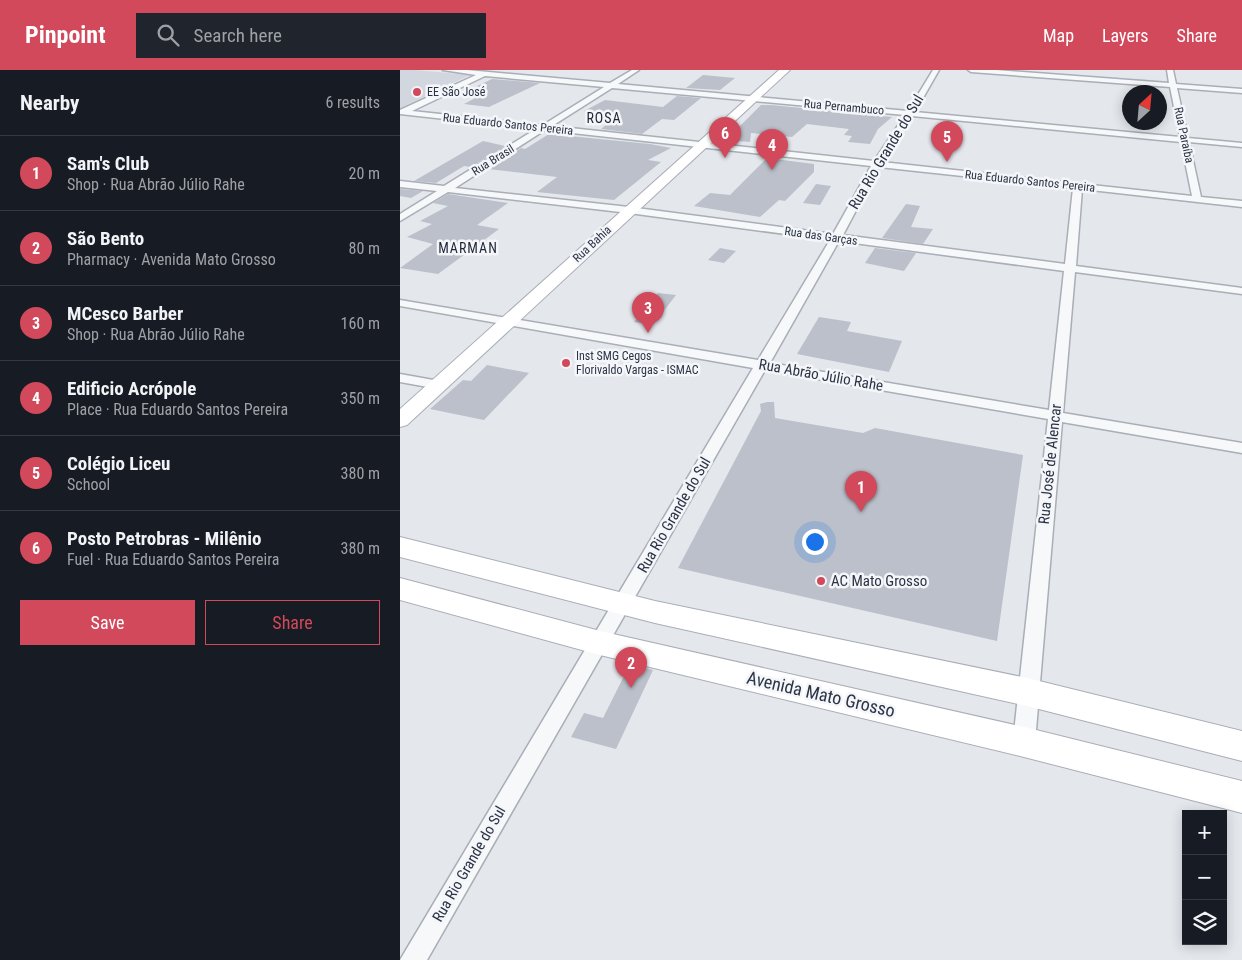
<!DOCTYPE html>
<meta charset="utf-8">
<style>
:root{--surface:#171b24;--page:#20242c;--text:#f1f3f6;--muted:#9ea1a6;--line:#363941;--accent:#d1495b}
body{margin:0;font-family:"Roboto Condensed",sans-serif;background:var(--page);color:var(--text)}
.controls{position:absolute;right:15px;bottom:15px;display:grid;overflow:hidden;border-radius:0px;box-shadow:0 2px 12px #0003}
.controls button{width:45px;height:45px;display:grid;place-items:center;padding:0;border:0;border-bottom:1px solid var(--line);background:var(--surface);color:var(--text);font:25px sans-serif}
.compass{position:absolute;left:722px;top:15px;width:45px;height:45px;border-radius:50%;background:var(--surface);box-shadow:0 2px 12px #0003;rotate:26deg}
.you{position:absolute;left:414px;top:471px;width:18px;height:18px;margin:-12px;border:4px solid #fff;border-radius:50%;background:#1a73e8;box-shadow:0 0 0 8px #1a73e833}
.badge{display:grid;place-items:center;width:32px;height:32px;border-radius:50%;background:var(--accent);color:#fff;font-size:16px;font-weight:700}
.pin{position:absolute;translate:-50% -41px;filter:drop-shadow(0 1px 2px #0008)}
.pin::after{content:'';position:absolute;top:26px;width:18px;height:15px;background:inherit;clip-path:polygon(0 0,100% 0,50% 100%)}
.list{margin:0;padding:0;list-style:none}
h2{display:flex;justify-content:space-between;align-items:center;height:65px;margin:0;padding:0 20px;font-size:21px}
h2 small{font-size:16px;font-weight:400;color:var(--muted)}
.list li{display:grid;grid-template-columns:32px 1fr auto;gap:15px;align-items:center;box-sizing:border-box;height:75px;padding:0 20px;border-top:1px solid var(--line)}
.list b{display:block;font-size:19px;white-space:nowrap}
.list p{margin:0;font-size:16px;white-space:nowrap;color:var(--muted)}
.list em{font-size:16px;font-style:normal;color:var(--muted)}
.actions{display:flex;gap:10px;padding:15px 20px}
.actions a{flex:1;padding:11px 0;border:1px solid var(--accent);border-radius:0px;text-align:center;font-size:18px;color:var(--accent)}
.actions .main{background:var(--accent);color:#fff}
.icon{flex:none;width:28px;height:28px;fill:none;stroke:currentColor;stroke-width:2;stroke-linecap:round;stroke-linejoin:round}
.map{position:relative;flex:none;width:842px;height:890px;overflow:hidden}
header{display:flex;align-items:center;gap:30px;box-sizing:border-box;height:70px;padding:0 25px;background:var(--accent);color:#fff}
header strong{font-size:24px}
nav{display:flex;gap:28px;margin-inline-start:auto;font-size:18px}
.search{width:350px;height:45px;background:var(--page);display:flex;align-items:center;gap:12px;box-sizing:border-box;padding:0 18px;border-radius:0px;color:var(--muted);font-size:19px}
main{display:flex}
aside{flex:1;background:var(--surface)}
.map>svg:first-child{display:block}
.built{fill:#d2d6de}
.building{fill:#bbc0ca}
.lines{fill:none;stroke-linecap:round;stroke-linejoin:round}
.street-casing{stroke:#a9aeb7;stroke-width:3}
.secondary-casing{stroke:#a9aeb7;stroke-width:2}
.street{fill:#f7f8fa;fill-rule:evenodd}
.secondary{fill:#fff;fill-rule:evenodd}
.poi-dot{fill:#d1495b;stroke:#f4f6f9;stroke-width:2}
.labels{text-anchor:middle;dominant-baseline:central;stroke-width:5;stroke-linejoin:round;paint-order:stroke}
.far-poi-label{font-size:12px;fill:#2b3445;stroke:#f4f6f9;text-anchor:start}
.far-street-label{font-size:12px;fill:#2b3445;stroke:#f4f6f9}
.far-neighbourhood-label{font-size:14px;letter-spacing:1px;fill:#1d2536;stroke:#f4f6f9}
.street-label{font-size:15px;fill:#2b3445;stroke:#f4f6f9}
.poi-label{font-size:15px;fill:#2b3445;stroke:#f4f6f9;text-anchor:start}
.near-street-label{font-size:18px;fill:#2b3445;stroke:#f4f6f9}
</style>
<header>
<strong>Pinpoint</strong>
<div class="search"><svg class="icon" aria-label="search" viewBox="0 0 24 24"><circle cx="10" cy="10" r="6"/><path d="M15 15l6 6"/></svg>Search here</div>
<nav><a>Map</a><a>Layers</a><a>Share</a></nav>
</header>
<main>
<aside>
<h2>Nearby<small>6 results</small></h2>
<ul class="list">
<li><span class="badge">1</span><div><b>Sam's Club</b><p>Shop · Rua Abrão Júlio Rahe</p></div><em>20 m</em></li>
<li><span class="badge">2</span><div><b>São Bento</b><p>Pharmacy · Avenida Mato Grosso</p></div><em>80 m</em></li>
<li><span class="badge">3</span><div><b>MCesco Barber</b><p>Shop · Rua Abrão Júlio Rahe</p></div><em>160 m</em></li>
<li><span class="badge">4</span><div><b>Edificio Acrópole</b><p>Place · Rua Eduardo Santos Pereira</p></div><em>350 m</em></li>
<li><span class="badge">5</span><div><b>Colégio Liceu</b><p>School</p></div><em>380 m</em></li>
<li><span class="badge">6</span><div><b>Posto Petrobras - Milênio</b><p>Fuel · Rua Eduardo Santos Pereira</p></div><em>380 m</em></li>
</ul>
<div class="actions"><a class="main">Save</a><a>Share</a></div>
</aside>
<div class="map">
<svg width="842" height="890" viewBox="0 0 842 890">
<rect width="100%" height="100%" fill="#e4e7ec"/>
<path class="built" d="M0,0H15L70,5L0,38Z"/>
<g class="building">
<path d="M303,5L335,8L320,20L286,18Z"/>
<path d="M92,9L140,13L89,37L64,34L89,21L71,19Z"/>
<path d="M277,26L301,28L274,50L262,49L242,64L201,59L216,47L184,41L205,30L263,37Z"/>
<path d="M361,35H371L492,47L478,59L470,74L448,72L452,66L444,65L449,59L407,54L392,67L351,63L350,72L326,70Z"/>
<path d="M149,64L250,74L271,78L248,90L261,92L214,130L137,122L157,107L88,99L121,78L125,79Z"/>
<path d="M83,71L105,76L71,97L64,96L36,113L14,111Z"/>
<path d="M367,88L414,94V102L385,131L379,130L360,147L294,136L310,123L330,125Z"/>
<path d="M416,114L431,116L420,135L403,133Z"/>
<path d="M0,119L23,121L11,128L0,126Z"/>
<path d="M48,124L108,133L77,155L99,159L38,204L0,198L33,174L7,167L32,154L20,151L48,136L33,133Z"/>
<path d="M506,134L520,136L511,157L533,159L523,174L482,168Z"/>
<path d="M320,178L336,181L324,193L308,190Z"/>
<path d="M475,178L516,183L504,201L465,193Z"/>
<path d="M258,223L276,225L253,255L234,252Z"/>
<path d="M419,247L451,252L447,261L502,271L489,302L397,284Z"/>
<path d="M87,295L129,303L84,350L30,339L63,310L71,311Z"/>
<path d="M367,332H374L375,348L463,363L475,358L623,385L597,571L278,498L361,341L360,334Z"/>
<path d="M230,594L253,600L216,679L171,667L184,643L203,648Z"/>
</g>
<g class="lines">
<g class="street-casing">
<g id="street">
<path d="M43,0H67L210,13L232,0H239L218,14L508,41L533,0H539L515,42L780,67L770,17L571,2L568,0H596L769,13L767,0H773L776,14L842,19V23L777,18L788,68L842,73V77L789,72L801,127L842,131V137L682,119L676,196L842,218V224L675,202L663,343L842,373V383L662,352L635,672L632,679L624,682L616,679L613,672L648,349L365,300L27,890H0L353,298L0,236V230L358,290L430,170L229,143L48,122L0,151V144L37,121L0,117V111L44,116L136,59L0,44V40L76,5ZM85,6L204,17L143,55L12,41ZM212,18L505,45L474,91L152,56ZM512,46L781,72L792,126L482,92ZM145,60L471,96L433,164L229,137L55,118ZM479,97L673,118L665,194L443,165ZM439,171L664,201L649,340L370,293Z"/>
<path d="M0,304L39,311L46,315L39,319L0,312Z"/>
</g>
</g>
<g class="secondary-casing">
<g id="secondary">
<path d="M379,0H390L7,355L0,357V339Z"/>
<path d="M0,467L255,531L627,608L842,661V691L627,636L255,553L0,487Z"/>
<path d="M0,508L200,561L624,657L842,711V743L624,687L200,585L0,530Z"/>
</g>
</g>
<use href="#street" class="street"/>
<use href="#secondary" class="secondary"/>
</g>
<g class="poi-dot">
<circle cx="17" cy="22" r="5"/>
<circle cx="166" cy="293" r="5"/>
<circle cx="421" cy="511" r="5"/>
</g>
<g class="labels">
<g class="far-poi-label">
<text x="27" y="22">EE São José</text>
<text x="176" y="286">Inst SMG Cegos<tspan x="176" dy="14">Florivaldo Vargas - ISMAC</tspan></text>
</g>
<g class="far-street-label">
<text transform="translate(444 37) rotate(5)">Rua Pernambuco</text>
<text transform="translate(108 54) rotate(6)">Rua Eduardo Santos Pereira</text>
<text transform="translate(784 65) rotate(78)">Rua Paraíba</text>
<text transform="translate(93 90) rotate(-32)">Rua Brasil</text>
<text transform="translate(630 111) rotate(6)">Rua Eduardo Santos Pereira</text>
<text transform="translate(421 166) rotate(8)">Rua das Garças</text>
<text transform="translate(192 174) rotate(-43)">Rua Bahia</text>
</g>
<g class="far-neighbourhood-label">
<text x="204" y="48">ROSA</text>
<text x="68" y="178">MARMAN</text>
</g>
<g class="street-label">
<text transform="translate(486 82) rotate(-59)">Rua Rio Grande do Sul</text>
<text transform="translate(421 305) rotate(10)">Rua Abrão Júlio Rahe</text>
<text transform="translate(650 394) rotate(-84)">Rua José de Alencar</text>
<text transform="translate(274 445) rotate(-60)">Rua Rio Grande do Sul</text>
<text transform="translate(69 794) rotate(-60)">Rua Rio Grande do Sul</text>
</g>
<g class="poi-label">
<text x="431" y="511">AC Mato Grosso</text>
</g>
<g class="near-street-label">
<text transform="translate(421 624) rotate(13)">Avenida Mato Grosso</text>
</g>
</g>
</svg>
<div class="controls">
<button>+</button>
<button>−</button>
<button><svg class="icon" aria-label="layers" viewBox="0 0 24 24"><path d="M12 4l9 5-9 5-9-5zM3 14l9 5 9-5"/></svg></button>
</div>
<svg class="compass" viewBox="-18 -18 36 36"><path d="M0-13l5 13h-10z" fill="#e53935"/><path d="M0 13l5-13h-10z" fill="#9ea1a6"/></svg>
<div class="you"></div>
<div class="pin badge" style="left:461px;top:442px">1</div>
<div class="pin badge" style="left:231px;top:618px">2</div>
<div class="pin badge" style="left:248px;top:263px">3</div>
<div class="pin badge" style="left:372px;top:100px">4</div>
<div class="pin badge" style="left:547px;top:92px">5</div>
<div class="pin badge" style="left:325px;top:88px">6</div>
</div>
</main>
